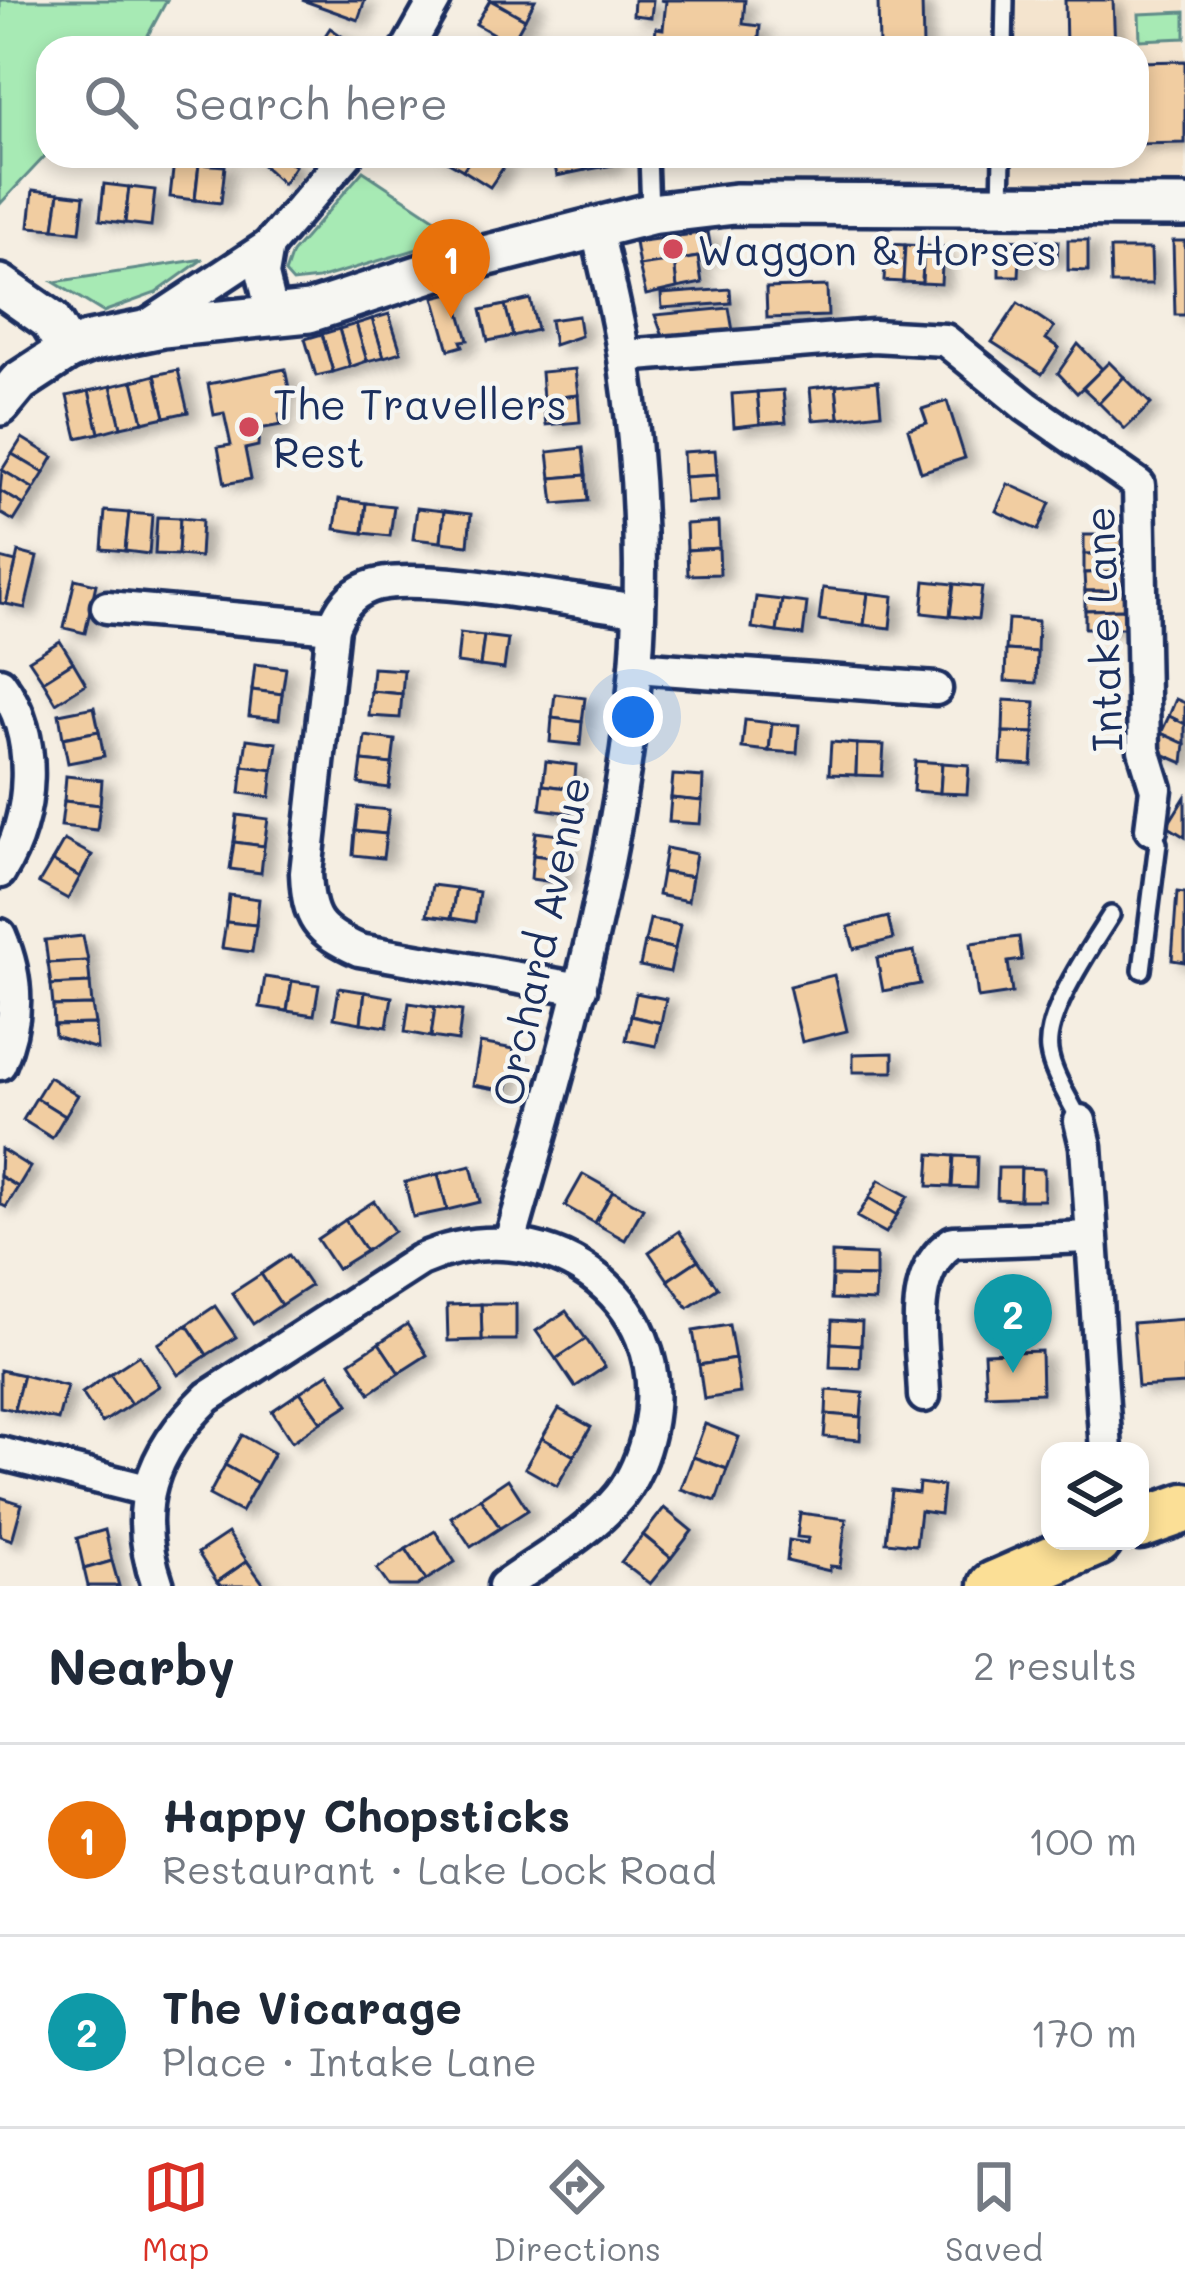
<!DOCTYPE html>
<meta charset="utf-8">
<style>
:root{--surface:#fff;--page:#f2f2f3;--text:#1f2937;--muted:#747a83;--line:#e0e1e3;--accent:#d93025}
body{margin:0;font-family:Mali,sans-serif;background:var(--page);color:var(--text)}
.controls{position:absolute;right:36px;bottom:36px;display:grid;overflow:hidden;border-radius:24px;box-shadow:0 6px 18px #0003}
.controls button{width:108px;height:108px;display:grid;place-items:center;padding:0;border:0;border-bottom:3px solid var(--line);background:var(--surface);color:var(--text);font:60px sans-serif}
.you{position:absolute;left:633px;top:717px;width:42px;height:42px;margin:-30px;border:9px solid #fff;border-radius:50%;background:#1a73e8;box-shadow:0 0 0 18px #1a73e833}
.badge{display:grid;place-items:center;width:78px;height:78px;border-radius:50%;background:var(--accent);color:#fff;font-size:39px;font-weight:700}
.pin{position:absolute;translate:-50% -99px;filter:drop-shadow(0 3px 6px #0008)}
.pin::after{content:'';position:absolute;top:63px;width:42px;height:36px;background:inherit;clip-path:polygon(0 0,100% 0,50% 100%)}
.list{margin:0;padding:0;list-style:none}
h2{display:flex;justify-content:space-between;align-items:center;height:156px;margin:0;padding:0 48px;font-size:51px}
h2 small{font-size:39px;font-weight:400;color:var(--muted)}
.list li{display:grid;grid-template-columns:78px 1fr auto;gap:36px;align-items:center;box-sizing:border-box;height:192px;padding:0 48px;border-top:3px solid var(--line)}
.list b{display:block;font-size:45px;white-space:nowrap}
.list p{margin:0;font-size:39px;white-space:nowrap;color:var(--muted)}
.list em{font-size:39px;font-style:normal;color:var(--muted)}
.icon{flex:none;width:66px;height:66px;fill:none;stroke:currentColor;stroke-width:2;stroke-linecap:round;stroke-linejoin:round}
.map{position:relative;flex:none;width:1185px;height:1586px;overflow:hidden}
.search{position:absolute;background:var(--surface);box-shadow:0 6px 18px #0003;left:36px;right:36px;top:36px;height:132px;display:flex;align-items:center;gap:30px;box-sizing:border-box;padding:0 42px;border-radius:36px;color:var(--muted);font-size:45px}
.sheet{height:540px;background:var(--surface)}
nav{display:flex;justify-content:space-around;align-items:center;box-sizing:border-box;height:168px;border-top:3px solid var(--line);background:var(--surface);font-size:33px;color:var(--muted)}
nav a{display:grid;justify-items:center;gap:6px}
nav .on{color:var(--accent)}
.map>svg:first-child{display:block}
.built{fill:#f4e4ce}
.green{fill:#a7eab4;stroke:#618c89;stroke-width:3}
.building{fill:#f1cda1;stroke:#1b2f5e;stroke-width:3;filter:url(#shadow)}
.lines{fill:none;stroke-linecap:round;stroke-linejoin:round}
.service-casing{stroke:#1b2f5e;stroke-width:24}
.minor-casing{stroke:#1b2f5e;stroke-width:39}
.tertiary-casing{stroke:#1b2f5e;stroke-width:48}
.primary-casing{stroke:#1b2f5e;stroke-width:57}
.service{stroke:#f6f6f2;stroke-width:15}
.minor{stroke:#f6f6f2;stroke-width:30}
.tertiary{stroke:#f6f6f2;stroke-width:39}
.primary{stroke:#fbdf96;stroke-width:48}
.poi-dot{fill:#d1495b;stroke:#f6f6f2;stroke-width:4.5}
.labels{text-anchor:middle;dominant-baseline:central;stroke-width:9;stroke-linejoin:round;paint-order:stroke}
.poi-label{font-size:42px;fill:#1b2f5e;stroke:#f6f6f2;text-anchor:start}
.street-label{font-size:42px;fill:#1b2f5e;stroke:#f6f6f2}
</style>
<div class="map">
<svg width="1185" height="1586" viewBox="0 0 1185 1586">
<defs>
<filter id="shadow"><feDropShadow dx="10" dy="6" stdDeviation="6" flood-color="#0004"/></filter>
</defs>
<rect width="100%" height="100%" fill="#f5eee2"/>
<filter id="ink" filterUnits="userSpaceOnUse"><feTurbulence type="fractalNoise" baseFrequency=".00833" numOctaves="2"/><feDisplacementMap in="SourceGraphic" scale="24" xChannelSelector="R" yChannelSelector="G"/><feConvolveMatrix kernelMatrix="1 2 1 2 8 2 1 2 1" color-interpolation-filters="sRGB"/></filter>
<g filter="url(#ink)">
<path class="built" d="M1011,0H1185V185L1012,182V156H1137V48H1011Z"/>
<g class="green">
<path d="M0,0H167L141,48H48V153L0,204Z"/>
<path d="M1185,12V38L1140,40L1139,14Z"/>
<path d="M363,171L461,236L318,279L293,282L285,273L292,253Z"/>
<path d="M203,259L156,293L103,312L54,282Z"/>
</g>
<g class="building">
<path d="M302,0H365L358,20Z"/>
<path d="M490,0L525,19L511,44L476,24Z"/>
<path d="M492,0H535L525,19Z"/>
<path d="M634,0H653L651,17L633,15Z"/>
<path d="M660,0H745L743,24L760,26L758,48H654L656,28L663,29L666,1Z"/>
<path d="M878,0H922L923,48H879Z"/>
<path d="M1065,0H1113L1115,48H1066Z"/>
<path d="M330,28L359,48H317Z"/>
<path d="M1185,61V143L1137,144V62Z"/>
<path d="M279,156L295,166L283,184L254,157Z"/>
<path d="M438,156H473L463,170Z"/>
<path d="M473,156H490L505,165L490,187L463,170Z"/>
<path d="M553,156H582L585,170L557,176Z"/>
<path d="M582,156H611L613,165L585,170Z"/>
<path d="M174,161L199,164L195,200L170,197Z"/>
<path d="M199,164L225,166L221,203L195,200Z"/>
<path d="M104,184L129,187L125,223L100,220Z"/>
<path d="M129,187L155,190L151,226L125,223Z"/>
<path d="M33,190L59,193L54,229L29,227Z"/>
<path d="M59,193L84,196L80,232L54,229Z"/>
<path d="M708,232L712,255L639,266L635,242Z"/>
<path d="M1000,239L1058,241L1057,260L999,258Z"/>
<path d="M1068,240H1088V271L1068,270Z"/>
<path d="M1173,241H1185V315H1175Z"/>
<path d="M886,244L905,245L903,282L884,281Z"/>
<path d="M905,245L924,246L922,283L903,282Z"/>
<path d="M924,246L943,247L941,284L922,283Z"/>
<path d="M1110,249H1151L1152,284H1111Z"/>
<path d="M698,257L702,283L677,288L674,261Z"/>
<path d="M999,258H1020L1019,276H999Z"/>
<path d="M674,261L677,288L646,295L639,266Z"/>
<path d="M827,286L828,316L767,318L766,288Z"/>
<path d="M730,289L731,303L662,308L661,294Z"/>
<path d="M454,292L468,340L461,341L463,346L449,350L434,297Z"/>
<path d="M530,299L537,330L513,336L505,305Z"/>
<path d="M1018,303L1054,327L1046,339L1059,348L1042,374L992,342Z"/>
<path d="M505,305L513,336L488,341L481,310Z"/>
<path d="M729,308L733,331L664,339L655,315Z"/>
<path d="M389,314L401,352L384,357L372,319Z"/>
<path d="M578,316L581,336L554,345L550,320Z"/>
<path d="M372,319L384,357L367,361L356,324Z"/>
<path d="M356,324L367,361L350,367L339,329Z"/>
<path d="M339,329L350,367L333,372L322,334Z"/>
<path d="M322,334L333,372L316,376L305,339Z"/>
<path d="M1078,344L1102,369L1077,393L1058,373Z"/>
<path d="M1109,362L1124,377L1099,403L1083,388Z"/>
<path d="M285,369L290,393L282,394L285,413L279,414L281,425L259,429L258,446L245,449L251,479L225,484L218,447L231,445L224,413L214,415L208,384Z"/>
<path d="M575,369L578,395L543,399L541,372Z"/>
<path d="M178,370L188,412L165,417L155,375Z"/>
<path d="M155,375L165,417L143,422L133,381Z"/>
<path d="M1124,377L1151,404L1125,429L1099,403Z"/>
<path d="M133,381L143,422L121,427L111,386Z"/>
<path d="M878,381L881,413L839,418L836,385Z"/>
<path d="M836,385L839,418L813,420L810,388Z"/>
<path d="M111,386L121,427L99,433L89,391Z"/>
<path d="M783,390L786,422L760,424L757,392Z"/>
<path d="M89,391L99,433L77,438L67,396Z"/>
<path d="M757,392L760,424L734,427L732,394Z"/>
<path d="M578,395L580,422L546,425L543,399Z"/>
<path d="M947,401L965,458L921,472L908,429L927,423L922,409Z"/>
<path d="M22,438L53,457L44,473L12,454Z"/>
<path d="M583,448L586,475L551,478L548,452Z"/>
<path d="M715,450L717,475L684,477L683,452Z"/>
<path d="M12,454L44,473L34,489L2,470Z"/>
<path d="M2,470L34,489L24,505L0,491Z"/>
<path d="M586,475L588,501L554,504L551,478Z"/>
<path d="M717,475L718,501L686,503L684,477Z"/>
<path d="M1008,484L1050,503L1038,530L996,511Z"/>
<path d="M0,491L24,505L14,521L0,513Z"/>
<path d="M339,499L366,503L363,533L335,529Z"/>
<path d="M366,503L394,506L390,536L363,533Z"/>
<path d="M417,508L444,511L441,542L413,539Z"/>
<path d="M105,511L129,513L125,551L102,549Z"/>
<path d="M444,511L471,514L468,545L441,542Z"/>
<path d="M129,513L152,515L149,554L125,551Z"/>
<path d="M157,517L180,518L178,555L155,554Z"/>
<path d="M180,518L202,520L200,557L178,555Z"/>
<path d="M718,522L719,548L687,550L686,524Z"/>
<rect x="1084" y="535" width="42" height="19"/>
<path d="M719,548L720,574L688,575L687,550Z"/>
<path d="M18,552L37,557L25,608L6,604Z"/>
<path d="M1084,554H1126V572L1084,573Z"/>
<path d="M0,558L16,562L6,604L0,603Z"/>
<path d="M1126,572V591H1085L1084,573Z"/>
<path d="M75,579L96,584L85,633L64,628Z"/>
<path d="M925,581L954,584L950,616L922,613Z"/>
<path d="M954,584L982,587L978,619L950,616Z"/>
<path d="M823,588L868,593L864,625L819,620Z"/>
<path d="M1085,591H1126L1127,609L1085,610Z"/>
<path d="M868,593L893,596L890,628L864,625Z"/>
<path d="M756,597L782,600L777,632L752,628Z"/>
<path d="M782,600L807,603L803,635L777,632Z"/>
<path d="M1127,609V628H1085V610Z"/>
<path d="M1008,619L1038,621L1037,652L1006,650Z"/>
<path d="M460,633L484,636L480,666L457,663Z"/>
<path d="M484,636L508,639L504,669L480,666Z"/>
<path d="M60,641L73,662L43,681L29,660Z"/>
<path d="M1006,650L1037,652L1036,683L1005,681Z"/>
<path d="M73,662L86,684L56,703L43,681Z"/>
<path d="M255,664L286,668L282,694L252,690Z"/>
<path d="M373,668L404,670L402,694L371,691Z"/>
<path d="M252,690L282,694L279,719L249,716Z"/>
<path d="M371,691L402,694L400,718L369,716Z"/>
<path d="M555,694L585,698L582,722L552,718Z"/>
<path d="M1176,699L1185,703V724L1169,716Z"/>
<path d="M1004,700L1035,702L1034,733L1003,732Z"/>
<path d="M94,707L99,731L63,738L59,714Z"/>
<path d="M1169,716L1185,724V744L1161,733Z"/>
<path d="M552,718L582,722L580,745L550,742Z"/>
<path d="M745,720L772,723L769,751L742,748Z"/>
<path d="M772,723L799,725L797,753L769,751Z"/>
<path d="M99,731L104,756L68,763L63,738Z"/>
<path d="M1003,732L1034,733L1032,765L1001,763Z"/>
<path d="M1161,733L1185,744L1183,763L1153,750Z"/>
<path d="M365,736L395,740L392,764L362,761Z"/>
<path d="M247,739L277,743L273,770L243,766Z"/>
<path d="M831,742L857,744L856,775L829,774Z"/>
<path d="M857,744L884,745L882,776L856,775Z"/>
<path d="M362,761L392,764L389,788L359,784Z"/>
<path d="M546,761L576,765L574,789L543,785Z"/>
<path d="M915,761L942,763L940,793L913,791Z"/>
<path d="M942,763L969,765L967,794L940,793Z"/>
<path d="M243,766L273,770L270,797L240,793Z"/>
<path d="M673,775L703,777L702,801L671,798Z"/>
<path d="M66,776L102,780L100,805L64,801Z"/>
<path d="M543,785L574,789L571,813L540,809Z"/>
<path d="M1185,797V837L1167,826Z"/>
<path d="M671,798L702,801L700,824L669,822Z"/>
<path d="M64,801L100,805L97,830L61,826Z"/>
<path d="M358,807L389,810L386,834L355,831Z"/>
<path d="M237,815L268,819L264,846L234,842Z"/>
<path d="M355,831L386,834L383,858L353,855Z"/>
<path d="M536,832L567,836L564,859L533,855Z"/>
<path d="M64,840L92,855L80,877L52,861Z"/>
<path d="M234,842L264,846L261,873L230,869Z"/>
<path d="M666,848L696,854L692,877L662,872Z"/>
<path d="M533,855L564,859L561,883L531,879Z"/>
<path d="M52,861L80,877L68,899L39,883Z"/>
<path d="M662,872L692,877L688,901L658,895Z"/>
<path d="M432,885L456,888L451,918L427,915Z"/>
<path d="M456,888L479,892L475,922L451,918Z"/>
<path d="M1177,892L1185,893V962L1172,960Z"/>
<path d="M229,895L259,899L256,925L226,922Z"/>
<path d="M888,917L893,939L854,949L848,927Z"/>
<path d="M650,919L680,925L675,949L645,942Z"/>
<path d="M226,922L256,925L252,952L222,948Z"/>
<path d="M83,936L88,961L48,963L45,940Z"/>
<path d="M1019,937L1022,960L1008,962L1012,993L978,998L971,943Z"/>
<path d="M645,942L675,949L670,972L640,966Z"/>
<path d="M914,951L920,984L883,991L877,958Z"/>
<path d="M88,961L90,983L51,985L48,963Z"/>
<path d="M834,975L847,1031L802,1042L789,986Z"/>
<path d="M265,977L292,981L287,1011L260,1007Z"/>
<path d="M292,981L319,985L314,1015L287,1011Z"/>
<path d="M90,983L92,1005L53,1006L51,985Z"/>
<path d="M339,988L365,992L361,1023L334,1018Z"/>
<path d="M365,992L392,997L387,1027L361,1023Z"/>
<path d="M636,993L666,999L661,1023L631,1016Z"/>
<path d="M409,1003L435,1007L431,1037L405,1032Z"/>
<path d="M92,1005L95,1024L54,1025L53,1006Z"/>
<path d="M435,1007L462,1011L458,1041L431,1037Z"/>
<path d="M631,1016L661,1023L656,1046L626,1040Z"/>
<path d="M95,1024L97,1049L55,1036L54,1025Z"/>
<path d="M480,1043L514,1049L507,1091L473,1085Z"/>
<path d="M893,1053V1072H853V1054Z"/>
<path d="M49,1077L78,1095L65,1116L36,1098Z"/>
<path d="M36,1098L65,1116L52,1138L23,1120Z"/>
<path d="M1,1149L30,1167L18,1187L0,1176Z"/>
<path d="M930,1154L954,1156L952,1187L928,1186Z"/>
<path d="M954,1156L977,1157L976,1188L952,1187Z"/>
<path d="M471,1166L480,1202L447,1210L438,1174Z"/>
<path d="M998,1168H1021L1020,1200L997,1199Z"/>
<path d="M1021,1168L1044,1169V1200H1020Z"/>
<path d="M438,1174L447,1210L413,1217L405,1182Z"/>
<path d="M583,1174L613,1191L595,1223L565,1206Z"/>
<path d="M0,1176L18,1187L6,1207L0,1204Z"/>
<path d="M879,1180L908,1196L897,1215L869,1198Z"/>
<path d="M613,1191L643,1208L625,1240L595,1223Z"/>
<path d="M869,1198L897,1215L886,1233L857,1217Z"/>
<path d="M374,1201L394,1231L366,1251L345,1220Z"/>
<path d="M345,1220L366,1251L337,1269L317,1239Z"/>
<path d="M679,1231L698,1260L668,1280L649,1252Z"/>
<path d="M832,1253L876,1255V1277L832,1276Z"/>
<path d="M289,1255L310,1286L281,1305L261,1274Z"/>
<path d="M698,1260L718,1288L688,1308L668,1280Z"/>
<path d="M261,1274L281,1305L253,1324L232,1293Z"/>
<path d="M832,1276L876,1277L875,1301L831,1299Z"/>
<path d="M481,1304H516V1340H482Z"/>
<path d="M481,1304L482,1340L448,1341L447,1305Z"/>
<path d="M215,1306L236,1337L207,1355L187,1325Z"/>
<path d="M566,1311L586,1339L556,1359L536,1331Z"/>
<path d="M1184,1319L1185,1384L1138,1387L1133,1323Z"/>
<path d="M832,1320L862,1322L861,1345L831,1343Z"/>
<path d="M407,1324L427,1355L399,1373L379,1343Z"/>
<path d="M187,1325L207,1355L178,1375L158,1344Z"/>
<path d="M729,1325L735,1359L699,1365L693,1331Z"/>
<path d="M586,1339L605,1367L575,1387L556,1359Z"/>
<path d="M379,1343L399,1373L370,1393L350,1362Z"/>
<path d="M831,1343L861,1345L860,1368L830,1367Z"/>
<path d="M1041,1351L1042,1393L986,1395L984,1353Z"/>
<path d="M139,1355L159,1386L131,1404L110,1374Z"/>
<path d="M735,1359L740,1393L704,1399L699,1365Z"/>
<path d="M0,1370L23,1375L14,1410L0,1407Z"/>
<path d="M329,1373L349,1404L321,1422L300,1392Z"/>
<path d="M110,1374L131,1404L102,1423L82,1393Z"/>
<path d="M23,1375L67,1386L58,1420L14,1410Z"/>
<path d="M827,1390L863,1393L861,1417L826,1414Z"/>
<path d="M300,1392L321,1422L292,1442L272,1411Z"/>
<path d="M559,1409L591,1427L574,1456L542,1438Z"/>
<path d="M826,1414L861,1417L860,1440L824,1437Z"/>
<path d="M705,1424L739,1437L727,1469L693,1457Z"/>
<path d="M242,1435L274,1453L257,1483L225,1465Z"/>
<path d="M542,1438L574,1456L557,1486L525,1468Z"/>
<path d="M693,1457L727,1469L716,1501L681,1489Z"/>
<path d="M225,1465L257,1483L241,1512L209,1495Z"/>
<path d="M508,1479L528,1510L500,1528L480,1498Z"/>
<path d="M919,1483L943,1486L940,1514L920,1511L916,1545L886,1542L892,1490L918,1493Z"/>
<path d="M0,1497L22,1504L12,1540L0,1536Z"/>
<path d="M480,1498L500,1528L471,1547L451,1517Z"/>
<path d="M664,1508L692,1531L671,1558L643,1535Z"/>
<path d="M800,1513L846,1519L840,1567L830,1566V1571L787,1561L789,1540L807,1543L808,1538L797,1537Z"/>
<path d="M105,1530L112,1561L84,1569L77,1538Z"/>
<path d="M435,1531L455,1562L426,1580L406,1549Z"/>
<path d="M228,1533L247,1561L217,1582L198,1553Z"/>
<path d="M643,1535L671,1558L650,1584L621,1562Z"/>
<path d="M406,1549L426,1580L417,1586H389L377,1569Z"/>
<path d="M112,1561L119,1586H88L84,1569Z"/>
<path d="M247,1561L265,1586H221L217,1582Z"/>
</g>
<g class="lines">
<g class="service-casing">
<g id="service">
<path d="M1004,48L1005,0"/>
<path d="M648,156L650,211"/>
<path d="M1001,203L1002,156"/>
<path d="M1142,970L1158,843L1151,829"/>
<path d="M1080,1121C1070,1100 1052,1074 1049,1051C1044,1014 1091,947 1111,915"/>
</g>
</g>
<g class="minor-casing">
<g id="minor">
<path d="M408,48L435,0"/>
<path d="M268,246L263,275L273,317"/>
<path d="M144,328L268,246L346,156"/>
<path d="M624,356L873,336L945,340L1026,406L1139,485L1144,750L1156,789L1151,829"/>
<path d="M107,607L333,627"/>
<path d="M636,667L936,689"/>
<path d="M0,683C40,736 34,818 0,872"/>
<path d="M0,935C19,980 19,1019 0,1064"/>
<path d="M581,989L359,950C317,931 308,919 306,873L333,627C341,608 349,595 369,587C412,569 582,603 637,610"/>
<path d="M1080,1121L1086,1146L1106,1451"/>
<path d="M510,1242C564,1054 620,863 636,667C644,566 639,458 624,358C618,314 605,269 596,225"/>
<path d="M924,1396C923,1346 905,1273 953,1242L1089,1237"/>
<path d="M0,1453L147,1490"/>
<path d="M158,1586C131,1509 150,1453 208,1397L420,1260C540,1206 676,1293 649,1429C644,1452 634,1478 620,1496C590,1533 542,1559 504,1586"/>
</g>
</g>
<g class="tertiary-casing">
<g id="tertiary">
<path d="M0,285L50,320L68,350"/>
<path d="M0,405L19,382L68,350L89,342L163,327L309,312L461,262L650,214L735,204L1185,206"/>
</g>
</g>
<g class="primary-casing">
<g id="primary">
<path d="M1140,1524L1185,1508"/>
<path d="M994,1586L1097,1541"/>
</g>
</g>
<use href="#service" class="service"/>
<use href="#minor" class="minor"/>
<use href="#tertiary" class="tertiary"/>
<use href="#primary" class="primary"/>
</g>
</g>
<g class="poi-dot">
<circle cx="673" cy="249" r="12"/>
<circle cx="249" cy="427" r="12"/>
</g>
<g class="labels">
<g class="poi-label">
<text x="697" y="249">Waggon &amp; Horses</text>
<text x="273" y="403">The Travellers<tspan x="273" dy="48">Rest</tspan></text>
</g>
<g class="street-label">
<text transform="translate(1102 629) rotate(-92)">Intake Lane</text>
<text transform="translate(540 941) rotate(-78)">Orchard Avenue</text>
</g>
</g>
</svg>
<div class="controls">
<button><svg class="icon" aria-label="layers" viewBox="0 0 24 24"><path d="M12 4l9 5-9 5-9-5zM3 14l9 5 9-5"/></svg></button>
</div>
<div class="you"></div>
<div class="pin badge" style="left:451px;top:318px;background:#e8710a">1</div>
<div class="pin badge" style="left:1013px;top:1373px;background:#0f9aa8">2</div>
<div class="search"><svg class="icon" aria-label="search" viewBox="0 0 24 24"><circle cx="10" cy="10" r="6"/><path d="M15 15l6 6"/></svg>Search here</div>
</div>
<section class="sheet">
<h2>Nearby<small>2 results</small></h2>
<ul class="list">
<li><span class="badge" style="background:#e8710a">1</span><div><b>Happy Chopsticks</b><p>Restaurant · Lake Lock Road</p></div><em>100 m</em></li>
<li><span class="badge" style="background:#0f9aa8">2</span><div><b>The Vicarage</b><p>Place · Intake Lane</p></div><em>170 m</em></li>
</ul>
</section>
<nav>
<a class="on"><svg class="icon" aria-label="map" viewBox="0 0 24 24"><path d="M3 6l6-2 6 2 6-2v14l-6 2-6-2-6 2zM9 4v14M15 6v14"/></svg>Map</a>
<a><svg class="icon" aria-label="directions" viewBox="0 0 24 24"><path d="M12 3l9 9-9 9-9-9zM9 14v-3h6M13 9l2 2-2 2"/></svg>Directions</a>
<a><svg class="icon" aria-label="saved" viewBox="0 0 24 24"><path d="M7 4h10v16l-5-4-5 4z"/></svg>Saved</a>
</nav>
